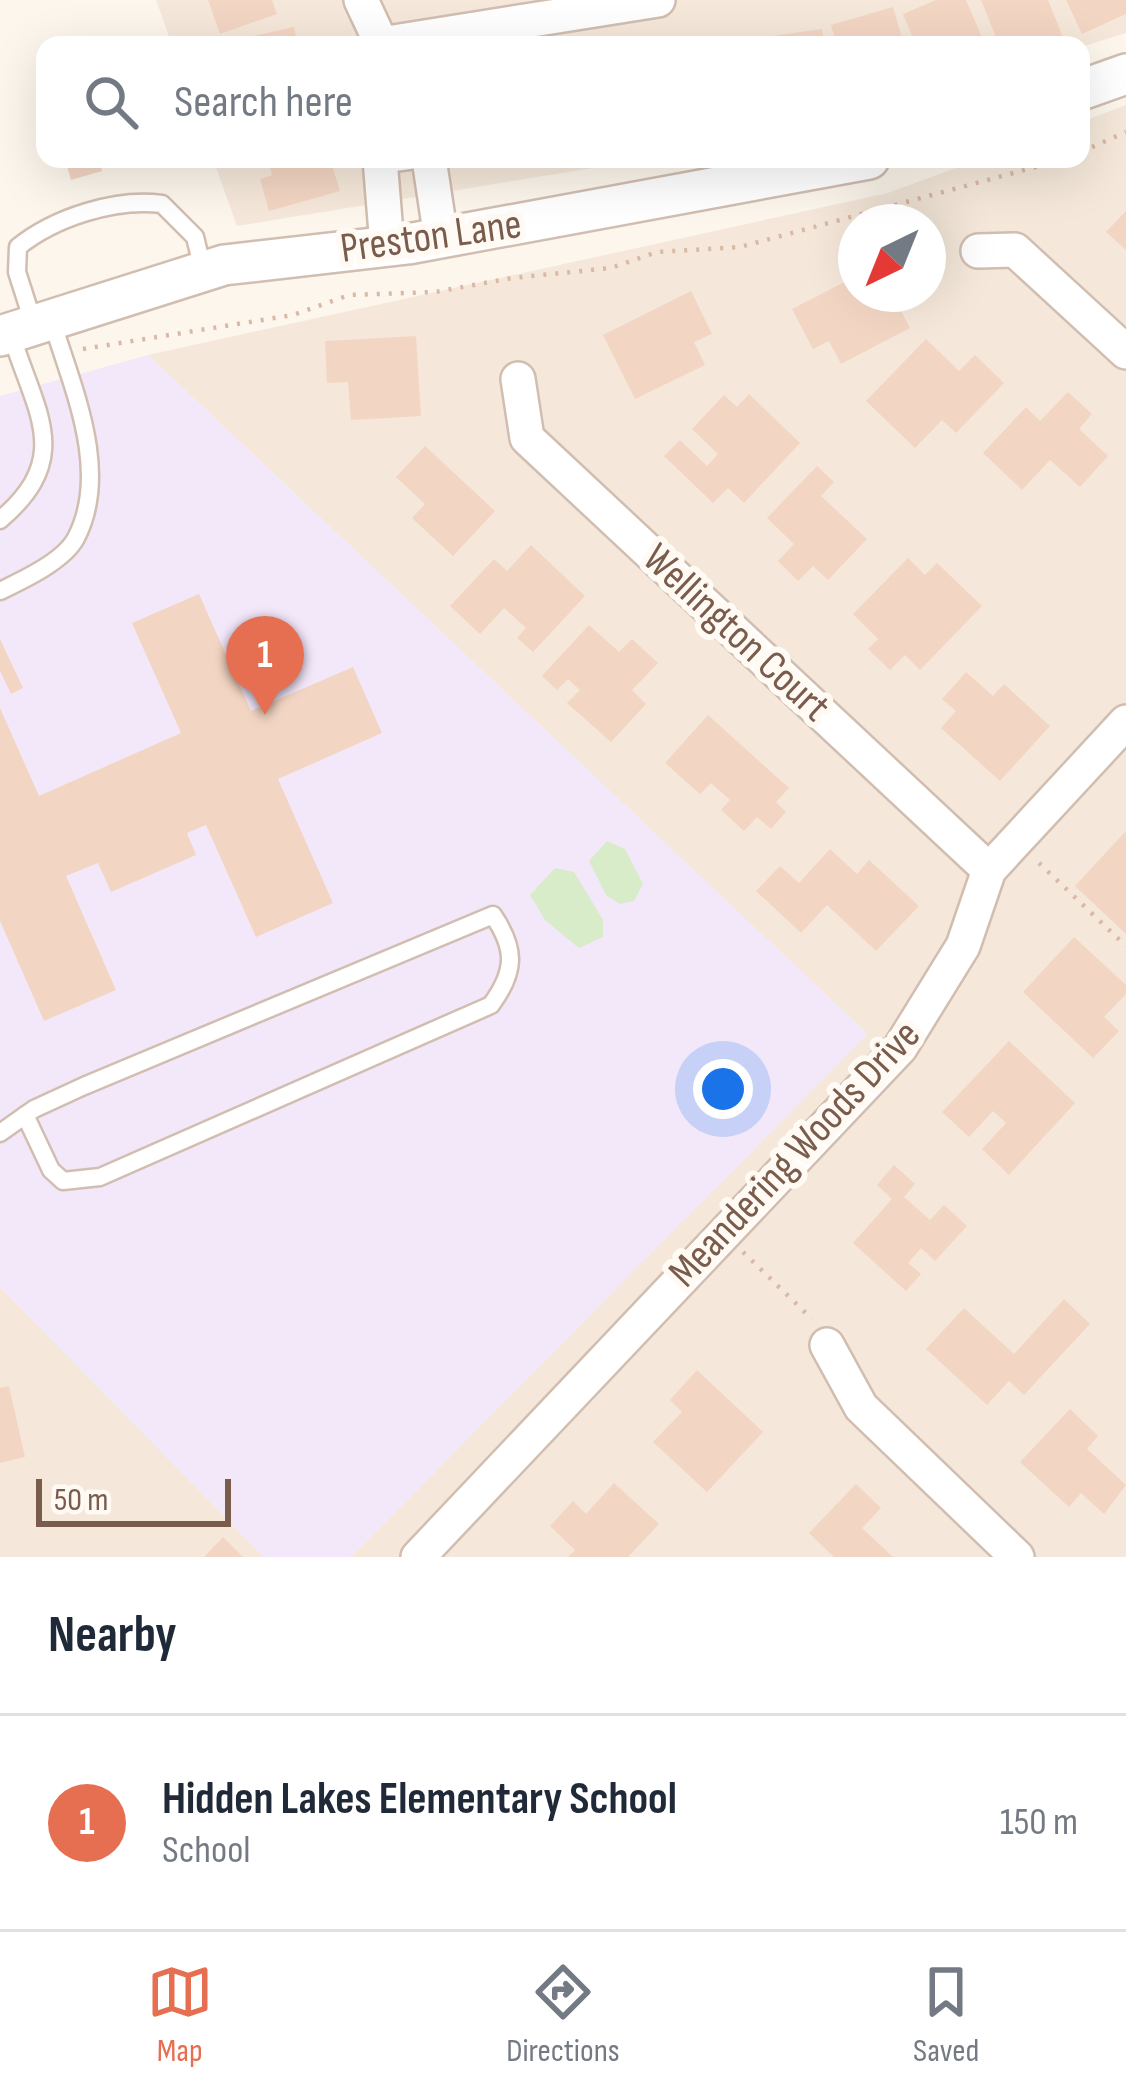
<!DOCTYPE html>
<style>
:root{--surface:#fff;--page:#f2f2f3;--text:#1f2937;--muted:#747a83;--line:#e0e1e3;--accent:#e76f51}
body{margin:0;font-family:"Sofia Sans Condensed",sans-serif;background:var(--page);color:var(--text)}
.compass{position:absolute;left:838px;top:204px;width:108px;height:108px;border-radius:50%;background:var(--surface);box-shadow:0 12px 48px #0002;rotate:223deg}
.scale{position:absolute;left:36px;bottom:30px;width:195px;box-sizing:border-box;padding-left:12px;border:6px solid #7a5c4d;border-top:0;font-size:33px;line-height:42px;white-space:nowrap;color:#7a5c4d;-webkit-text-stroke:9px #fffaf3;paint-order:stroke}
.you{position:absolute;left:723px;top:1089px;width:42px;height:42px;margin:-30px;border:9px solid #fff;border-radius:50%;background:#1a73e8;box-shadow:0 0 0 18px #1a73e833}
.badge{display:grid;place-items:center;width:78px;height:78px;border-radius:50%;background:var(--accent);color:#fff;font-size:39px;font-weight:700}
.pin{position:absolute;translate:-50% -99px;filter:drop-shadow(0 3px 6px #0008)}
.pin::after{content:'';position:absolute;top:63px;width:42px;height:36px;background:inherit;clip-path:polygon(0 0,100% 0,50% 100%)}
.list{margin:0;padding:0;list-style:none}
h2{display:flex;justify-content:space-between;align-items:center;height:156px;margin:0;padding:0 48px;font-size:51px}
h2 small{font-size:39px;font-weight:400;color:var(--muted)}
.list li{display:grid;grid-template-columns:78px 1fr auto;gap:36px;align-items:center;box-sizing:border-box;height:216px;padding:0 48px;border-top:3px solid var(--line)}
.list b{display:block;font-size:45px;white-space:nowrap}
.list p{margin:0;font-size:39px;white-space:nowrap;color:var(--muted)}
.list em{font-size:39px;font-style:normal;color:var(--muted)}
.icon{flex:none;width:66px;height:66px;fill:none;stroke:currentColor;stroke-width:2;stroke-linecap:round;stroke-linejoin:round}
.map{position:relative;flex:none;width:1126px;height:1557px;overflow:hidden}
.search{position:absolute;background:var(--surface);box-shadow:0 12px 48px #0002;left:36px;right:36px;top:36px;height:132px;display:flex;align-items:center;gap:30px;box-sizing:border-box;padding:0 42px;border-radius:24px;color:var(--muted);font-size:45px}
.sheet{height:372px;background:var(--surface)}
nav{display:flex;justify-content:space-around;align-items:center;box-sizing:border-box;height:168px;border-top:3px solid var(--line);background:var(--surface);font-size:33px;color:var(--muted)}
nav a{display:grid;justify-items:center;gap:6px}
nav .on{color:var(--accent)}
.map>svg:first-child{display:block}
.residential{fill:#f5e8da;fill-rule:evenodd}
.education{fill:#f3e8fa}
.green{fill:#d8ecc9}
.building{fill:#f3d5c3}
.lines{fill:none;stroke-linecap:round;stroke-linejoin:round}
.service-casing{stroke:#d1beb0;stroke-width:21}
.minor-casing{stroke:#d1beb0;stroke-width:38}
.tertiary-casing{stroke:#d1beb0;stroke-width:44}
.path{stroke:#d9b8a5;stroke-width:4.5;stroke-dasharray:3 9;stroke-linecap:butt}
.service{stroke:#fff;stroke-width:16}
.minor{stroke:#fff;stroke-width:33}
.tertiary{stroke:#fff;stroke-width:39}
.labels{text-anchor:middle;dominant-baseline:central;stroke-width:12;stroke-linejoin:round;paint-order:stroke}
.street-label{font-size:42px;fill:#7a5c4d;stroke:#fffaf3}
</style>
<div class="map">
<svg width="1126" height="1557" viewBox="0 0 1126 1557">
<rect width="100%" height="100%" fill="#fdf6ec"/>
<g class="residential">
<path d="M156,0H1126V33L1081,47L172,45Z"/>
<path d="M1126,105V1557H351L867,1034L148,355L888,193L980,159H1081V122ZM856,222H928V294H856Z"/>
<path d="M213,159H648L237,226Z"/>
<path d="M0,1287L114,1403L264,1557H0Z"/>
</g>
<path class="education" d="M148,355L868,1034L351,1557H264L0,1287V396Z"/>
<g class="green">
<path d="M607,841L625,849L643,884L634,901L620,904L606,895L589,861Z"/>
<path d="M555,868L574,872L603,920V937L579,948L545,920L530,895Z"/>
</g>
<g class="building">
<path d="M208,0H272L277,14L220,34Z"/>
<path d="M936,0H966L985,45H916L903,14Z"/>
<path d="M981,0H1048L1064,40L1050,45H999Z"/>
<path d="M1066,0H1126V14L1082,34Z"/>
<path d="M893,7L904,45H837L831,25Z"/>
<path d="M294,27L298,45H222V43Z"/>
<path d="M822,29L825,45H759L758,38Z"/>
<path d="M65,159H99L102,171L71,180Z"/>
<path d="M268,159H330L340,191L269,211L260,179L272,175Z"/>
<path d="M1126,211V250L1106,232Z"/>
<path d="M856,276V294H892L910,328L841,364L829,341L813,349L792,309Z"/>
<path d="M691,291L712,334L694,342L705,365L635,399L603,335Z"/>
<path d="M416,336L421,416L351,420L348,382L327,383L325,341Z"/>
<path d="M926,339L959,371L975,355L1004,383L956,433L942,420L915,448L866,401Z"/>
<path d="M1068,392L1092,414L1079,429L1108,456L1080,487L1050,460L1022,490L983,453L1026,407L1040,421Z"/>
<path d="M749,394L800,443L744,503L728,488L713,503L664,456L680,440L707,466L718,454L692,429L724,395L737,407Z"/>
<path d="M425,446L495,511L453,556L412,518L425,504L396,477Z"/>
<path d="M817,466L834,482L821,496L867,539L828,580L813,566L798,581L778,561L794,544L767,518Z"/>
<path d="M531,545L585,596L533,652L517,638L526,628L504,608L480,634L450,606L494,559L507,571Z"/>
<path d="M908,558L925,575L937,563L982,606L920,670L905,655L890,670L868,649L878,639L853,614Z"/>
<path d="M199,594L251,711L353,667L382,733L278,779L333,903L256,937L206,825L187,833L196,855L111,892L98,863L66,876L116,990L44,1021L0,921V708L39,796L181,733L132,623Z"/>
<path d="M589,625L619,652L632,639L658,663L632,690L646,704L611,742L567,703L580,690L568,679L557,690L542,676Z"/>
<path d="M0,639L23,688L11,694L0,671Z"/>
<path d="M966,672L993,696L1004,684L1050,726L1000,781L941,728L956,711L942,699Z"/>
<path d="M708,715L789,788L776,802L786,812L771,829L757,817L744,831L721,810L730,800L711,783L700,794L665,763Z"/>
<path d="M1126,831V934L1075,886Z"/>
<path d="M830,849L857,874L869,860L919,906L876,951L827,905L801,933L756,891L780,866L799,883Z"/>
<path d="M1074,937L1126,985V994L1104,1017L1119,1031L1093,1058L1023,992Z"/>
<path d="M1009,1041L1075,1103L1009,1175L982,1149L1006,1123L993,1111L969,1137L942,1112Z"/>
<path d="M894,1165L915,1184L904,1197L930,1220L944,1205L967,1226L935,1261L921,1248L908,1263L921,1274L906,1291L853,1243L892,1199L877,1185Z"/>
<path d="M1064,1299L1090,1324L1024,1395L1009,1381L987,1405L926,1349L964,1308L1014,1354Z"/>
<path d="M697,1370L763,1432L707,1492L653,1442L682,1412L670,1400Z"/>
<path d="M9,1386L25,1457L0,1463V1388Z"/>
<path d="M1070,1409L1098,1436L1087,1449L1126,1485L1104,1514L1081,1493L1069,1507L1020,1462Z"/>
<path d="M614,1483L659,1524L628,1557H568L575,1550L550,1526L573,1501L586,1514Z"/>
<path d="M856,1484L881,1508L862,1528L893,1557H834L809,1533Z"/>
<path d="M223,1537L243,1557H204Z"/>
</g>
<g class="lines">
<g class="service-casing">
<g id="service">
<path d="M380,165L423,159"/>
<path d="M34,325L17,272L18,247C54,218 114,198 162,204L195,237L203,270"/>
<path d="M0,520C74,457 36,414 11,334"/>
<path d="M0,591C23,580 64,561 76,538C111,471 72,387 52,321"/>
<path d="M0,1133L34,1109L84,1086L493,915C516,949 516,971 491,1005L100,1177L63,1181L51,1170L25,1115"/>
</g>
</g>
<g class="minor-casing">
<g id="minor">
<path d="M361,0L382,45"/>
<path d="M381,44L658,0"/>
<path d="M380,159L387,246"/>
<path d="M429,159L441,238"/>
<path d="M978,251L1015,250L1126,352"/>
<path d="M518,379L527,438L989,870"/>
<path d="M827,1345L861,1407L1017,1557"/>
<path d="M418,1557L900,1048L963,946L989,870L1126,722"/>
</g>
</g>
<g class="tertiary-casing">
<g id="tertiary">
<path d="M1081,90L1126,74"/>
<path d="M0,336L224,265L408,244L869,159"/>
</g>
</g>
<g class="path">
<path d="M1081,152L1126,132"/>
<path d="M83,349L293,315L349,295L435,292L512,278L611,268L657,252L740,247L1065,159"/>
<path d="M1039,863L1126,946"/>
<path d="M743,1252L812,1319"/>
</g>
<use href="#service" class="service"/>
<use href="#minor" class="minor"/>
<use href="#tertiary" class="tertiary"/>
</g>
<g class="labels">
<g class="street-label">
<text transform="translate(431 237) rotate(-8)">Preston Lane</text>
<text transform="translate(736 633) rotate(43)">Wellington Court</text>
<text transform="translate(795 1154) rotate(-47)">Meandering Woods Drive</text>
</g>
</g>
</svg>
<svg class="compass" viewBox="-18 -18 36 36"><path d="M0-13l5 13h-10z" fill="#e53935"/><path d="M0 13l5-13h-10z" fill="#747a83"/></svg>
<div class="scale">50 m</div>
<div class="you"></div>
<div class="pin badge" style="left:265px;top:715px">1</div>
<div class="search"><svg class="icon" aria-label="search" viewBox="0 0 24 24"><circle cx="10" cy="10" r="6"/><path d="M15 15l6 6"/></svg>Search here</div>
</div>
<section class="sheet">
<h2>Nearby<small></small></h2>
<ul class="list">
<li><span class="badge">1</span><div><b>Hidden Lakes Elementary School</b><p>School</p></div><em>150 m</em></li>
</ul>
</section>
<nav>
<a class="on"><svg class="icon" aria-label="map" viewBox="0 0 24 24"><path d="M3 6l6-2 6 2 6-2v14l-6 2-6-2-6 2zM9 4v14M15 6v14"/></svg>Map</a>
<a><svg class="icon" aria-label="directions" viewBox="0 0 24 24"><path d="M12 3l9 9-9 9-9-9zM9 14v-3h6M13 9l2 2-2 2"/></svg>Directions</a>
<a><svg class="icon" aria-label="saved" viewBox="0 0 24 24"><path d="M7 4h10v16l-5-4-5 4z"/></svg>Saved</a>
</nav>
